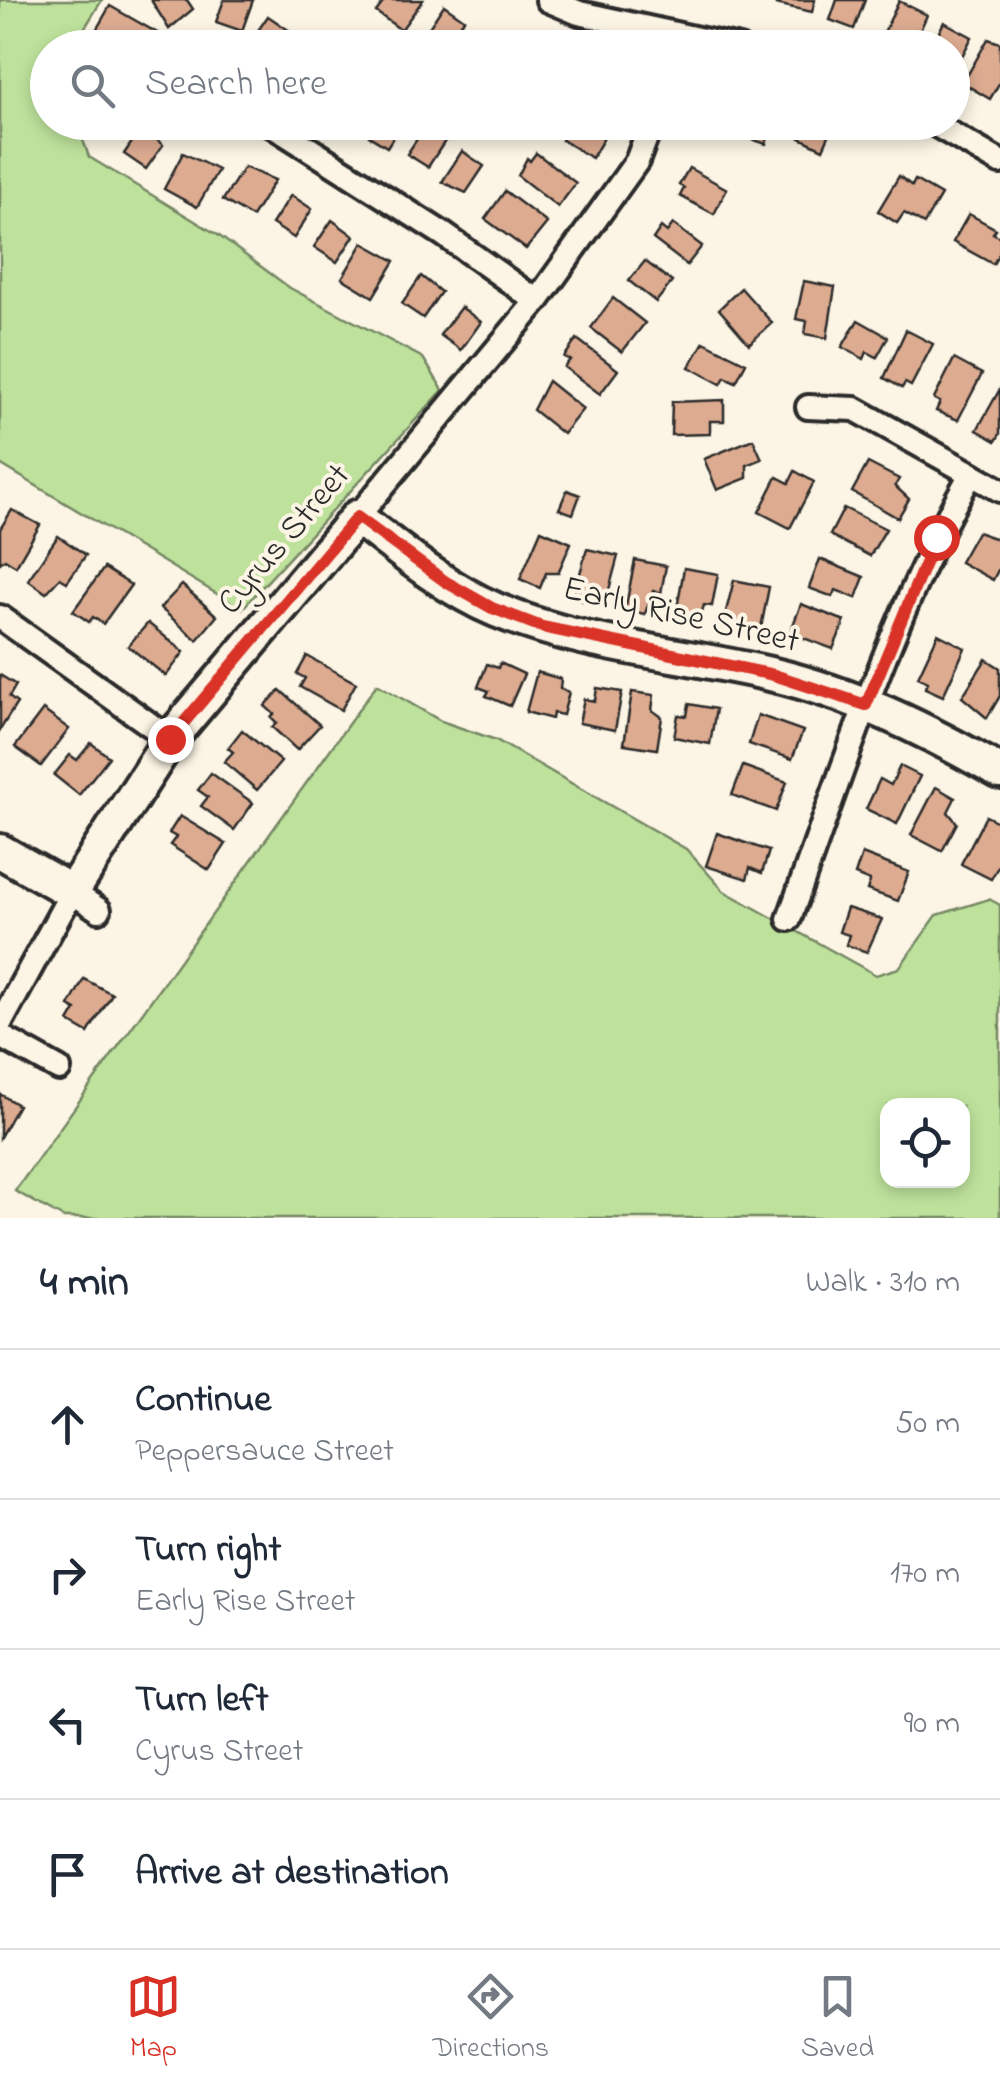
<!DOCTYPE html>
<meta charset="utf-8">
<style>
:root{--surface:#fff;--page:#f2f2f3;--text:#1f2937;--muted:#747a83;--line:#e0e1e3;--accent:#d93025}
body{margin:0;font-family:"Indie Flower",sans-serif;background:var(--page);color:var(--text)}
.controls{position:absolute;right:30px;bottom:30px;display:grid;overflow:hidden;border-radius:20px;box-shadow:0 5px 15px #0003}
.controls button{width:90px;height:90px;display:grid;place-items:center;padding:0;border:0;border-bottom:2px solid var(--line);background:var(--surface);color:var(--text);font:50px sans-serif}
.stop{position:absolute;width:30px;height:30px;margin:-22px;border:8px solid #d93025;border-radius:50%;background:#fff}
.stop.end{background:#d93025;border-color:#fff;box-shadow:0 2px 10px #0008}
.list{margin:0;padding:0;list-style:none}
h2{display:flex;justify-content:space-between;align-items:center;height:130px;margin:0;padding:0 40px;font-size:42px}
h2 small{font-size:32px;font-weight:400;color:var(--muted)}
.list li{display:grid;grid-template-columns:65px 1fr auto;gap:30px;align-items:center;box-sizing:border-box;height:150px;padding:0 40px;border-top:2px solid var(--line)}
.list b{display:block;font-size:38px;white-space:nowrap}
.list p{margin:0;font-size:32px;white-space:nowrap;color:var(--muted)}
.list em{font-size:32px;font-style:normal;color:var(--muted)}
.icon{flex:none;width:55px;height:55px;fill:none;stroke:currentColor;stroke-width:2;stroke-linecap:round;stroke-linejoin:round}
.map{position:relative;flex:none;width:1000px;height:1218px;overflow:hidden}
.search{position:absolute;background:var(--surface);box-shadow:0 5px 15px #0003;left:30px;right:30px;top:30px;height:110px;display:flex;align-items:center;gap:25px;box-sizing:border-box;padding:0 35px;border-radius:55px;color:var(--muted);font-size:38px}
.sheet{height:730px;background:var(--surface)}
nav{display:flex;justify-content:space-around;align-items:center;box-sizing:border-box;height:140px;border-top:2px solid var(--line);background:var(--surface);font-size:28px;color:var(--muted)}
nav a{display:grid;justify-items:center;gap:5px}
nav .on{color:var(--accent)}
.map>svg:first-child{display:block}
.green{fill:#bee29c;stroke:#748664;stroke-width:2.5;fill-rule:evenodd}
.building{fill:#ddab90;stroke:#2b2b2b;stroke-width:2.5}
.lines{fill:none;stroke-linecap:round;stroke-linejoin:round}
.street-casing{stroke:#2b2b2b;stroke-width:30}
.secondary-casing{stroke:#2b2b2b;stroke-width:40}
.street{stroke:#fcf5e5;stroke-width:22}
.secondary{stroke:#fcf5e5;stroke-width:32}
.route{stroke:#d93025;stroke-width:12}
.labels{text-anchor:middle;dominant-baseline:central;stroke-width:8;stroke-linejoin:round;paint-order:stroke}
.street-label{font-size:35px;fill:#2b2b2b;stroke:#fcf5e5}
</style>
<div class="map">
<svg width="1000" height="1218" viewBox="0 0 1000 1218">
<rect width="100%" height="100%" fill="#fcf5e5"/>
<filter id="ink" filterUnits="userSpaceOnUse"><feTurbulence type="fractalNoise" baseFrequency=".01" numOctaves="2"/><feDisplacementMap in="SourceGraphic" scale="20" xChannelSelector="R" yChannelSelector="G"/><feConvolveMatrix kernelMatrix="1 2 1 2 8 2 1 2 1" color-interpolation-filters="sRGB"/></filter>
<g filter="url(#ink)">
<g class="green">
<path d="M0,0H102L73,47L48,48V122L77,123L89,157L218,235L290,288L423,358L443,390L242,609L0,464Z"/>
<path d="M377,684L441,721L496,740L686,849L724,891L876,975L899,968L937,915L989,899L1000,905V1218H64L15,1191ZM888,1106H962V1180H888Z"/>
</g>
<g class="building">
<path d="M151,0H187L193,9L169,29Z"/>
<path d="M224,0H253L242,31L216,22Z"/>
<path d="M385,0H423L401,30L376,12Z"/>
<path d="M777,0H815L812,12L776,4Z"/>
<path d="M837,0H865L854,29L830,20Z"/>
<path d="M899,1L927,15L912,48H884L878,45Z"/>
<path d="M444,5L464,19L445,48L424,35Z"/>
<path d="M110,6L159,34L151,48H122L95,32Z"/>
<path d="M268,16L290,31L279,48H251L248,45Z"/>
<path d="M944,22L972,37L952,75V48H931Z"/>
<path d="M485,30L509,41L505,48H476Z"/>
<path d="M988,39L1000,43V82L990,99L963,83Z"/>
<path d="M366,122H403L387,147L369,136L373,130Z"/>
<path d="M572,122L605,136L592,158L562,140Z"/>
<path d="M746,122H773L766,144L742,136Z"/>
<path d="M807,122H835L823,149L800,138Z"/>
<path d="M427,124L447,138L428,167L407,154Z"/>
<path d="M142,127L163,145L146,169L124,154Z"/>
<path d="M462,151L484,166L466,193L442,182Z"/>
<path d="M183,153L218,170L197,207L164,189Z"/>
<path d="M536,153L576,183L558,207L518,176L527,158L530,161Z"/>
<path d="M244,167L275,180L252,217L223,200Z"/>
<path d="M689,168L727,189L714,214L680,196L684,188L679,185Z"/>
<path d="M899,176L912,186L915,180L941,195L924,224L904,213L897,223L878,211Z"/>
<path d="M505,191L547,223L526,249L485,219Z"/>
<path d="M291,195L312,209L294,238L272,224Z"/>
<path d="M969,214L996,229L993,233L1000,237V252L993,264L953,242Z"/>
<path d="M332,220L354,236L337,262L314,247Z"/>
<path d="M673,224L702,246L687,265L653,239L661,227L667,232Z"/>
<path d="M363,243L395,261L373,297L342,278Z"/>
<path d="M645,261L672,282L656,302L629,281Z"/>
<path d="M421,276L441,292L423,318L402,304Z"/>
<path d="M804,281L835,287L827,338L805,334L807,321L796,319Z"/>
<path d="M741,288L772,323L749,344L719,309Z"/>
<path d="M613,298L645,323L622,352L591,328Z"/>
<path d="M461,307L481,322L461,350L440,335Z"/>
<path d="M858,320L888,337L877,357L867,352L864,359L842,347Z"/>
<path d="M906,330L933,344L911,386L905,383L902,388L884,378Z"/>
<path d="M577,339L618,370L600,394L564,367L570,360L564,357Z"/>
<path d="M704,342L746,363L736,382L725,377L721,384L689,367Z"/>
<path d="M954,359L982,374L958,420L936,411L940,402L934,399Z"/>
<path d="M548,381L583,409L563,434L533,410Z"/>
<path d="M1000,389V434L996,441L977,430Z"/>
<path d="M724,400V421H710V434L671,435L672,402Z"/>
<path d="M753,439L762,459L747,465V478L717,490L704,459Z"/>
<path d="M868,463L899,479L895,486L909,499L898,518L852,492Z"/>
<path d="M795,471L814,482L790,528L759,512L777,477L789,483Z"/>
<path d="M567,490L580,495L573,514L559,509Z"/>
<path d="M844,508L886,529L870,556L830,535Z"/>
<path d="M12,510L40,525L16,566L5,559L0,563V529Z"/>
<path d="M541,530L571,543L558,573H546L540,588L520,579Z"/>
<path d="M977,532L1000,540V566L993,580L960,562Z"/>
<path d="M58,536L86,555L67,582L60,578L46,593L28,580Z"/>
<path d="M587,549L618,556L606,601L594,598L593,604L573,598Z"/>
<path d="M820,559L864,577L856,598L836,590L833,597L809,588Z"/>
<path d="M635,560L666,566L661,593L653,591L645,614L625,610Z"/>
<path d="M104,568L131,585L103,624L93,617L89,622L73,611Z"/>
<path d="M684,568L718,574L712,606L704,605L698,624L675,620Z"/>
<path d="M734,580L769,587L761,628L747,625L745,632L722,627Z"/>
<path d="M182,585L217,616L197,640L160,608Z"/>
<path d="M801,604L845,621L833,649L790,633Z"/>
<path d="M148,623L184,652L166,676L128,646Z"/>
<path d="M938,634L965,648L943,696L925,688L928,682L918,677Z"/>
<path d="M307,656L356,683L341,710L300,687L305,678L297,674Z"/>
<path d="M986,659L1000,668V696L987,718L962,697Z"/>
<path d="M500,663L524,674L510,706L486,696L489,691L478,687L487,664L498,668Z"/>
<path d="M537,672L561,679L560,689L569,692L563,715L553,713L552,719L526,712Z"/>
<path d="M0,675L16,685L9,697L17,703L0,730Z"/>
<path d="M597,688L622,692L615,730L579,723L584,699L595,701Z"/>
<path d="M280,690L320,725L297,750L272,727L277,723L271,717L274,714L265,706Z"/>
<path d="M632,692L654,695L652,710L662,717L657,749L624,744Z"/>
<path d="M689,704L716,709L710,744L674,737L678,715L687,716Z"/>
<path d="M43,710L69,729L41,766L15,747Z"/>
<path d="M758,715L803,731L792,759L749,744Z"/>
<path d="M242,730L281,762L257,790L224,762L233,752L228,748Z"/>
<path d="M91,743L109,757L79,795L54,775L70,755L77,760Z"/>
<path d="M743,766L787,782L776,811L732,795Z"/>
<path d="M900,766L920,776L897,824L866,809L880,779L891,785Z"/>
<path d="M211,773L253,803L234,830L201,806L208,797L198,790Z"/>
<path d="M936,787L955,798L948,812L957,823L942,851L911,835Z"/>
<path d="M180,816L226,844L209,870L170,845L176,837L169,833Z"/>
<path d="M986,816L1000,823V863L991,879L961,864Z"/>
<path d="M717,833L769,851L762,873L750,868L747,879L706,866Z"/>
<path d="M862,854L909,872L898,901L867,890L870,881L855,875Z"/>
<path d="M847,908L882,919L867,952L846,945L849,935L839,932Z"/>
<path d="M84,979L112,994L88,1033L69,1022L76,1010L69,1006Z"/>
<path d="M0,1094L18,1105L0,1137Z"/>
</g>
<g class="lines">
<g class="street-casing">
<g id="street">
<path d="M548,0L579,13L739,48"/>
<path d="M267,122L443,234L537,301"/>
<path d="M931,122L1000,162"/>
<path d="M808,407L855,409L1000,490"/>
<path d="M357,517L537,301L637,161L652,122"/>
<path d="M0,617L170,739"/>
<path d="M789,919C843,769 892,613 971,474"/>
<path d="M0,1024L72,892L99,910"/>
<path d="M0,1036L59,1069"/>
</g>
</g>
<g class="secondary-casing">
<path id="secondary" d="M0,851L72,892L170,739L357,517C399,550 446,589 496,610C582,646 679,653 770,674C852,693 927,730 1000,772"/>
</g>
<use href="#street" class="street"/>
<use href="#secondary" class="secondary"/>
</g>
</g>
<g class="lines" filter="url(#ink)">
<path class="route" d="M170,739L357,517L446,582L492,608L542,627L774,675L866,705L936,537"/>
</g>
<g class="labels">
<g class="street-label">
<text transform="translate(285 540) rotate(-50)">Cyrus Street</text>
<text transform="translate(681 616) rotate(13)">Early Rise Street</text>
</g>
</g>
</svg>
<div class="controls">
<button><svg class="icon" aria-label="locate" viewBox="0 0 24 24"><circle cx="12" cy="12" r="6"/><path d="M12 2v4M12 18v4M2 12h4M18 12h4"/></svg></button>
</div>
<div class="stop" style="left:936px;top:537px"></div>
<div class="stop end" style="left:170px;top:739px"></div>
<div class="search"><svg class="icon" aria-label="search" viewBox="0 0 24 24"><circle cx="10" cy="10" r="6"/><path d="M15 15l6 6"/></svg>Search here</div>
</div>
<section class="sheet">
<h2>4 min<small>Walk · 310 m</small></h2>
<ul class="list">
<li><svg class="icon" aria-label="ahead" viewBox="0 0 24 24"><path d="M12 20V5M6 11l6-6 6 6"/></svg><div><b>Continue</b><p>Peppersauce Street</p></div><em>50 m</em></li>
<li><svg class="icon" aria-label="right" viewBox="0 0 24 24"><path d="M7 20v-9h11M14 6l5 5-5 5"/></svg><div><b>Turn right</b><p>Early Rise Street</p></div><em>170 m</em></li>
<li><svg class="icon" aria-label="left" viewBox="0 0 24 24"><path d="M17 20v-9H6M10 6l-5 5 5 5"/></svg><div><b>Turn left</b><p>Cyrus Street</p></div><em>90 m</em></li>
<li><svg class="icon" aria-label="arrive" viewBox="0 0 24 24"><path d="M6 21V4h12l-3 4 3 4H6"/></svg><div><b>Arrive at destination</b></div></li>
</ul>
</section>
<nav>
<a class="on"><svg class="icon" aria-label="map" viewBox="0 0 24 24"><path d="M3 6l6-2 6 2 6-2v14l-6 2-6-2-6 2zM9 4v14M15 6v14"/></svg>Map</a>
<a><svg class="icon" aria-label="directions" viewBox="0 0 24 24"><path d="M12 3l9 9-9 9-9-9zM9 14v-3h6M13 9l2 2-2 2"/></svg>Directions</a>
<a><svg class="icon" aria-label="saved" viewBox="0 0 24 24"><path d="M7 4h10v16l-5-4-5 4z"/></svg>Saved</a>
</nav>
